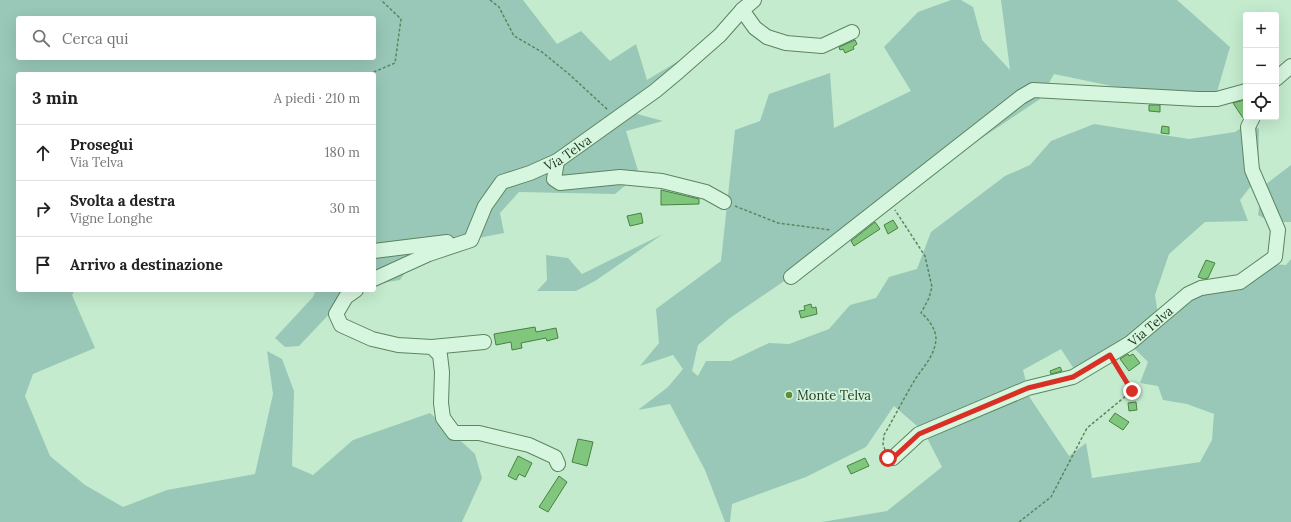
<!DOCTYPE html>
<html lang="it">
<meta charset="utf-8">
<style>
:root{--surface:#fff;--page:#f6f6f6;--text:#222;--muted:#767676;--line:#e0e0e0}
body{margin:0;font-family:Lora,serif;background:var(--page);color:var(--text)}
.controls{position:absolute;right:12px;top:12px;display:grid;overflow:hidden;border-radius:4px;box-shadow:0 4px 16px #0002}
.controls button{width:36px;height:36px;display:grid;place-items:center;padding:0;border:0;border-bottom:1px solid var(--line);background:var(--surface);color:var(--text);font:20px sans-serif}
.stop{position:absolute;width:12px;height:12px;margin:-9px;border:3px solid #d93025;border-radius:50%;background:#fff}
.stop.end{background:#d93025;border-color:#fff;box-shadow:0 1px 4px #0008}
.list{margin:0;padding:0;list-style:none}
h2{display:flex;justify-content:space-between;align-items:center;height:52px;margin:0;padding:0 16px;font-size:17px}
h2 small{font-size:13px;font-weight:400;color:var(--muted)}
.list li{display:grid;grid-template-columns:26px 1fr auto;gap:12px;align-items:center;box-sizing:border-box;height:56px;padding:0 16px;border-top:1px solid var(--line)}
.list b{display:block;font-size:15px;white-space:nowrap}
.list p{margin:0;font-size:13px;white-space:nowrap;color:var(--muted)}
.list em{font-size:13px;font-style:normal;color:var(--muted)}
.icon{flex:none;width:22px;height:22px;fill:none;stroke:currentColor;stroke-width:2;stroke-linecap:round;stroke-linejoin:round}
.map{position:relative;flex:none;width:1291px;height:522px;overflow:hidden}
.search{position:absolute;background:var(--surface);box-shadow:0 4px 16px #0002;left:16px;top:16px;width:360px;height:44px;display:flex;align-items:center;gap:10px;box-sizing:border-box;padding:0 14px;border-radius:4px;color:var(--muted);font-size:15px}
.panel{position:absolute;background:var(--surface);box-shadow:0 4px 16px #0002;left:16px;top:72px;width:360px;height:220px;border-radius:4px}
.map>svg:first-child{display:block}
.green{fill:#99c8b8;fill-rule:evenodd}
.building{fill:#80c77d;stroke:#478243}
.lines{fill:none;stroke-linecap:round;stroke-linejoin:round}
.minor-casing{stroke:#5c855f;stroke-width:16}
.path{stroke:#5c855f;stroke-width:1.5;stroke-dasharray:3 2;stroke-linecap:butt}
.minor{stroke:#d7f6df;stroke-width:14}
.route{stroke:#d93025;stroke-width:5}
.poi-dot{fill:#5d9030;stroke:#d3f3db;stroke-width:1.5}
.labels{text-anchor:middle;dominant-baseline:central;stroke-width:3.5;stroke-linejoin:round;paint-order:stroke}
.street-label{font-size:13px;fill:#1f361f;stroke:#d3f3db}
.poi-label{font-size:13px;fill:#1f361f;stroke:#d3f3db;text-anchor:start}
</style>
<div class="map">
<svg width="1291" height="522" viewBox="0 0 1291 522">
<rect width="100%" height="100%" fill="#c4ebce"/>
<g class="green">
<path d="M0,0H523L557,44L581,31L610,61L636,44L647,80L685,57L619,109L663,121L626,131L639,174L615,194L519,192L500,213L504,233L422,249L400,280L376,284L374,283V74H18V290H75L72,295L95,348L33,374L25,396L50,456L85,485L123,507L167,490L255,474L273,394L267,351L282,359L294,391L292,466L313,475L353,440L430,413L475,454L482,478L462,522H0ZM18,18H374V58H18Z"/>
<path d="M951,0H961L973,7L982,40L1010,70L1001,0H1177L1230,47L1217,92L1126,89L1054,74L1040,99L889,200L812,262L730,318L698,345L692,371L698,376L706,361H731L769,343L789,344L829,329L850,305L876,298L889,277L917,269L931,232L1005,176L1030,165L1051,141L1094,124L1189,139L1235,132L1250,122L1259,129L1258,177L1240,200L1248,221L1205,222L1169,254L1155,295L1158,315L1197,297L1245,285L1269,264L1286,265L1291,259V522H822L887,511L942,467L924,432L894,406L866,447L806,477L732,504L730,522H725L705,470L670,404L638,410L668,387L683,369L673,355L640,366L659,343L656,309L721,261L735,130L760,121L769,94L830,73L834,128L911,91L884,47L918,12ZM1130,344L1148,362L1140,383L1158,386L1163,400L1187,404L1214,414L1212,440L1200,462L1092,478L1086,443L1069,456L1030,398L1023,370L1061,349L1076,372Z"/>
<path d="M1291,165V222H1271L1258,215L1262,187Z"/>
<path d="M663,234L595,281L576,291H537L547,280L546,255L568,258L582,274Z"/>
<path d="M316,290H352L299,346L285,347L275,338L313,297Z"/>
</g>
<g class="building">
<path d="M855,40L857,44L853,47L854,49L845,53L843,49L840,50L839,47Z"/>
<path d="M1244,100L1246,103V112L1243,118L1233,103Z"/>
<path d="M1149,105H1160V112L1149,111Z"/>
<path d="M1162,126L1169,127V134L1161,133Z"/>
<path d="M661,190L699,199V204L661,205Z"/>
<path d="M641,213L643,223L630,226L627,216Z"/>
<path d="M893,220L898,228L888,234L884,225Z"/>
<path d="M875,222L880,229L854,246L851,241Z"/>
<path d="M1206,260L1215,263L1208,278L1204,279L1198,277Z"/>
<path d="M811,304L812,308L816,307L817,314L801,318L799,311L805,310L804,306Z"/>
<path d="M535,327L536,332L556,328L558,338L547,341L546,338L521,343L522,348L512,350L511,342L496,345L494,334Z"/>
<path d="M1128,354L1129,356L1133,354L1140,363L1129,371L1120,359Z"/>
<path d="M1060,367L1062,371L1051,374L1050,371Z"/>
<path d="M1136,402L1137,410L1129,411L1128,403Z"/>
<path d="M1115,413L1129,422L1123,430L1109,421Z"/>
<path d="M578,439L593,442L587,466L572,462Z"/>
<path d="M518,456L532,463L525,477L519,474L516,480L508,476Z"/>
<path d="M865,458L869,466L851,474L847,466Z"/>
<path d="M559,476L567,482L548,512L539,507Z"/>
</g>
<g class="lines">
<g class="minor-casing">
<g id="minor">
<path d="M742,10L755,28L767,37L786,43L822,46L852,32"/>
<path d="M1276,79L1291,66"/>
<path d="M557,161L554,179L560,183L620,177L662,181L706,192L724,202"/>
<path d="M374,251L447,242"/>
<path d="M791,277L1021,97L1033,90L1198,99H1217L1246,91"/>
<path id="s1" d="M374,279L429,254L471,240L485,206L502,182L530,173L557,161L655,91L679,71L720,35L742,10L754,0"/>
<path d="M356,290L346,297L336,314L341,325L372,339L398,345L432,347L440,355L442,372L441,403L443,418L454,433H479L529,445L555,457L558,464"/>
<path d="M432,347L484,342"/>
<path id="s2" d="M893,458L919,434L1028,388L1073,377L1130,343L1188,294L1201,288L1240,282L1275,257L1278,230L1252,170L1248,127L1253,117"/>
</g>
</g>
<g class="path">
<path d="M490,0L499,7L514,36L542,52L570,75L608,110"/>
<path d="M369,74L395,63L401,19L381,0"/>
<path d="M735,206L778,223L831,230"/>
<path d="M885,450L883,444L884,435C895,416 905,396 916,378C924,366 935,355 936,339C936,330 929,319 921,313L929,298L932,287L925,256L895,210"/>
<path d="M1019,522L1051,497L1087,428L1132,391L1116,365"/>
</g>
<use href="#minor" class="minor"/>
</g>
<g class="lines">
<path class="route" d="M888,458H893L919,434L1028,388L1073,377L1110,355L1132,391"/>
</g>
<circle class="poi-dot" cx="789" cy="395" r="4"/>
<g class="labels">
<g class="street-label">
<text stroke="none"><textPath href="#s1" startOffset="243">Via Telva</textPath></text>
<text stroke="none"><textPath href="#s2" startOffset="293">Via Telva</textPath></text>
</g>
<g class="poi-label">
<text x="797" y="395">Monte Telva</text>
</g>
</g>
</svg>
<div class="controls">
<button>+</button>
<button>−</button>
<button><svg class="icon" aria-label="locate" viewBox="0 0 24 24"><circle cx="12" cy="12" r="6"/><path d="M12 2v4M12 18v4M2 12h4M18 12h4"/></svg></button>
</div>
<div class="stop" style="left:888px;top:458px"></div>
<div class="stop end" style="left:1132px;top:391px"></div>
<div class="search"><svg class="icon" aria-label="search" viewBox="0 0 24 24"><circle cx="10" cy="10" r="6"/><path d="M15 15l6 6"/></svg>Cerca qui</div>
<section class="panel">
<h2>3 min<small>A piedi · 210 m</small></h2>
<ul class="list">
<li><svg class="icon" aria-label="ahead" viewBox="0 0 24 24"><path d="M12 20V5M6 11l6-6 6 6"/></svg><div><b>Prosegui</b><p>Via Telva</p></div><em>180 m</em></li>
<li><svg class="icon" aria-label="right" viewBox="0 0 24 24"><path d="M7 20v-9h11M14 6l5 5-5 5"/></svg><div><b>Svolta a destra</b><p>Vigne Longhe</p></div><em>30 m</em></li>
<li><svg class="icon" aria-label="arrive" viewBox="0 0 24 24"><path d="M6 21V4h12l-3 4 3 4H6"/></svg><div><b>Arrivo a destinazione</b></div></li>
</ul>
</section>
</div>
